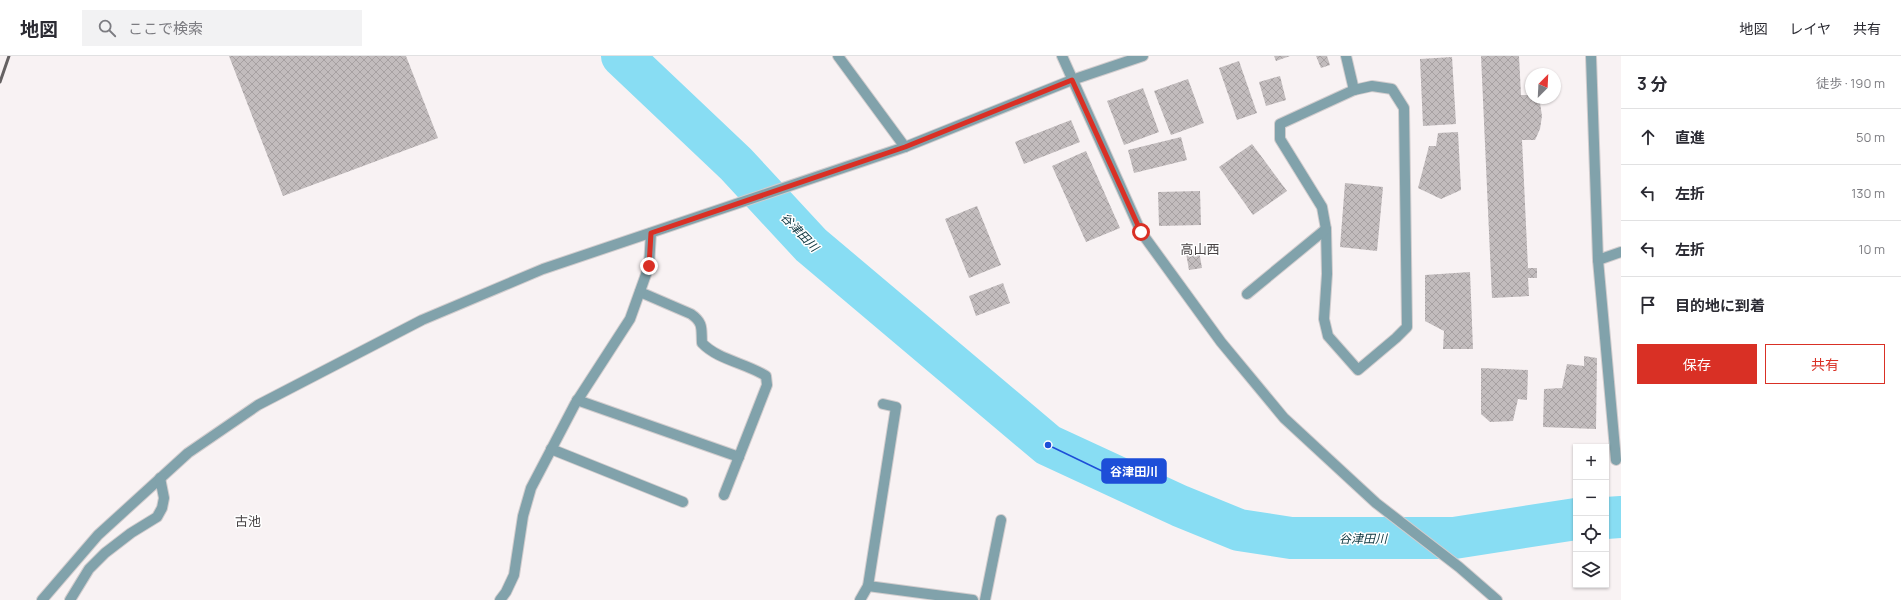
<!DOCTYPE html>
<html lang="ja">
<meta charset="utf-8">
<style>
:root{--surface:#fff;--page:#f2f2f3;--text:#2b2b33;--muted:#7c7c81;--line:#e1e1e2;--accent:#d93025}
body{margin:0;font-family:Manrope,"Noto Sans JP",sans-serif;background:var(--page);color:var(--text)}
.controls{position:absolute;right:12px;bottom:12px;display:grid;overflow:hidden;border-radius:0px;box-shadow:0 1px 3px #0004}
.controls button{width:36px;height:36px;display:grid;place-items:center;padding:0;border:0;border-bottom:1px solid var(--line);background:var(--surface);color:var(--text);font:20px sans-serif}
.compass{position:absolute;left:1525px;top:12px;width:36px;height:36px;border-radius:50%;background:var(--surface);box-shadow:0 1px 3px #0004;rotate:24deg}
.stop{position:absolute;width:12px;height:12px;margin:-9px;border:3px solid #d93025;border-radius:50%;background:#fff}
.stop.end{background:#d93025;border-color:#fff;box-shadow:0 1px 4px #0008}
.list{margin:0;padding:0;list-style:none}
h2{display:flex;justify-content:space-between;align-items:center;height:52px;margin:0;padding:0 16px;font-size:17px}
h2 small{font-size:13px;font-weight:400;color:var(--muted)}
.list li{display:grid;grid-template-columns:26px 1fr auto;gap:12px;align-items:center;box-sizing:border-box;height:56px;padding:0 16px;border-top:1px solid var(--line)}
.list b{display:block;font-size:15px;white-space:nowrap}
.list em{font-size:13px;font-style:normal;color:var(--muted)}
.actions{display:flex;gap:8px;padding:12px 16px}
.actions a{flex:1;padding:9px 0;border:1px solid var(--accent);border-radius:0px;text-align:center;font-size:14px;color:var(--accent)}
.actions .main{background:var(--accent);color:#fff}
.icon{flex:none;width:22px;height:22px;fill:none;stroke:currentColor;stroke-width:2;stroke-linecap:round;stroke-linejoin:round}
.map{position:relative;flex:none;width:1621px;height:544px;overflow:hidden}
header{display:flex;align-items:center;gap:24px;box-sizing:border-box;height:56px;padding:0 20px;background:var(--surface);border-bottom:1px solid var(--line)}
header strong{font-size:19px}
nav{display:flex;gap:22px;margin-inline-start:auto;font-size:14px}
.search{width:280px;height:36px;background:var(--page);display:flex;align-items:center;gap:10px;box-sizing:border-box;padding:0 14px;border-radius:0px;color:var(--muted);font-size:15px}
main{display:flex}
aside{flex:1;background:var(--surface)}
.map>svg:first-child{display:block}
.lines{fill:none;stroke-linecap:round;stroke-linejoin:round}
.river{stroke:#88ddf3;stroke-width:42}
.building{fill:url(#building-cross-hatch)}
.minor-casing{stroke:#d2cdce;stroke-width:12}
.minor{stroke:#81a2ab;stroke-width:10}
.rail{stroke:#656162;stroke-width:3}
.route{stroke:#d93025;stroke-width:5}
.labels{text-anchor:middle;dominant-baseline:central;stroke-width:3;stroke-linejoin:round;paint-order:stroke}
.water-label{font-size:12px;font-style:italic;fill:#0e3740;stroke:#fff}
.quarter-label{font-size:13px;fill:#494445;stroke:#fff}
.leader{fill:none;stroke:#1d4ed8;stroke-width:1.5}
.callout-dot{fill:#1d4ed8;stroke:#fff;stroke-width:1.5}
.callout{fill:#1d4ed8;stroke:#1d4ed8;stroke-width:1.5}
.callout-label{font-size:12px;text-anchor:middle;font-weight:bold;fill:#fff}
</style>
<header>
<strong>地図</strong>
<div class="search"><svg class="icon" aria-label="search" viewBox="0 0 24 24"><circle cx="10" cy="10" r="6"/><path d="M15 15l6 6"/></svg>ここで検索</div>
<nav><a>地図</a><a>レイヤ</a><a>共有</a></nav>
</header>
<main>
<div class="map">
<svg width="1621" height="544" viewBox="0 0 1621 544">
<defs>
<pattern id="building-cross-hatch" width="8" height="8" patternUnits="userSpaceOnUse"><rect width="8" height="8" fill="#c2bcbd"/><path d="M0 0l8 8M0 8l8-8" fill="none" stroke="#a7a1a2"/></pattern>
</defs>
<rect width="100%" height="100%" fill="#f8f2f3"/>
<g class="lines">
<g class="river">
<path d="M622,0L736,108L811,189L1048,389L1180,450L1239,474L1291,482H1454L1576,463"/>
<path d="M1606,462L1621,461"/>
</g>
</g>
<g class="building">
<path d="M229,0H406L438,82L283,140Z"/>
<path d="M1274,0H1290L1276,5Z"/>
<path d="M1316,0H1327L1330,9L1321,12Z"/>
<path d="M1481,0H1519L1521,39H1531V42H1536L1540,47L1542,60L1540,73L1535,84H1522L1528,212H1537V222H1528L1529,240L1492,242Z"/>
<path d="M1452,1L1456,68L1423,70L1420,3Z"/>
<path d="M1239,5L1257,57L1237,64L1219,12Z"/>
<path d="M1280,20L1286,44L1266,50L1259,26Z"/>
<path d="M1188,23L1204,67L1171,79L1154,35Z"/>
<path d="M1143,32L1159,76L1124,89L1107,45Z"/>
<path d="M1071,64L1080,86L1024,108L1015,86Z"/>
<path d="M1458,76L1461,134L1441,143L1418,132L1429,90H1436L1438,77Z"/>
<path d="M1181,81L1187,104L1134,117L1128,94Z"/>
<path d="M1252,88L1287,135L1253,159L1219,111Z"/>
<path d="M1086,95L1120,172L1086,186L1052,110Z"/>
<path d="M1345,127L1383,131L1377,195L1340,191Z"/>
<path d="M1200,135L1201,169L1159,170L1158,136Z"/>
<path d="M977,150L1001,209L969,222L945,163Z"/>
<path d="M1199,195L1202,212L1189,214L1186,197Z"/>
<path d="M1470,216L1473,293H1443L1444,275L1425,265V219Z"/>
<path d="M1003,227L1010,247L976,260L969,240Z"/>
<path d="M1584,300L1597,302L1596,373L1543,371L1544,333L1562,332L1567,308L1584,310Z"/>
<path d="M1481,312L1528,314L1527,344L1518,343L1513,365L1490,366L1481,358Z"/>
</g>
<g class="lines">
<g class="minor-casing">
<g id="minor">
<path d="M838,0L905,91"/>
<path d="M1062,0L1141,176L1221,286L1284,362L1376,447L1459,511L1497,544"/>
<path d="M1346,0L1354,34"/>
<path d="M1591,0L1598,204L1621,196"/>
<path d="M1372,30L1392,33L1404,52L1407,271L1396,282L1358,314L1328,280L1324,263L1327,218L1326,173L1322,151L1280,83V68L1354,34Z"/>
<path d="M1598,204L1616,404"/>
<path d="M640,236L691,258C704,267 701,273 702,287C718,304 746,307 766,320L767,329L724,439"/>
<path d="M1247,238L1326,173"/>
<path d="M577,344L739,401"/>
<path d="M551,393L683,446"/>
<path d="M868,530L973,544"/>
<path d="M42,544L98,479L188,397L258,349L422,264L543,213L905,91L1072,24L1143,0"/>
<path d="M70,544L89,513L105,497L131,477L157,461L162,452L164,442L160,422"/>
<path d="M500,544L506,536L514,519L523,460L531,432L575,348L630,263L649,210L651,177"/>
<path d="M860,544L868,530L896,351L883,348"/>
<path d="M985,544L1001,464"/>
</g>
</g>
<use href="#minor" class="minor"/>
<path class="rail" d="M0,26L9,0"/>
</g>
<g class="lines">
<path class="route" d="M649,210L651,177L905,91L1072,24L1141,176"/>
</g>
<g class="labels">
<g class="water-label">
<text transform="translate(800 176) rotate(46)">谷津田川</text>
<text x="1363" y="482">谷津田川</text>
</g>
<g class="quarter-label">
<text x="1200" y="193">高山西</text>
<text x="248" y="465">古池</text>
</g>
</g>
<path class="leader" d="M1048 389L1102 415"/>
<circle class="callout-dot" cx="1048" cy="389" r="4"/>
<rect class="callout" x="1102" y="403" width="64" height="24" rx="4"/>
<g class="callout-label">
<text x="1134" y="420">谷津田川</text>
</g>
</svg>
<div class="controls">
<button>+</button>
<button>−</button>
<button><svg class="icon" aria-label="locate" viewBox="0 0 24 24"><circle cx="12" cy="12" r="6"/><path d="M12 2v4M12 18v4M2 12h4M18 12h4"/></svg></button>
<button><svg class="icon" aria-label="layers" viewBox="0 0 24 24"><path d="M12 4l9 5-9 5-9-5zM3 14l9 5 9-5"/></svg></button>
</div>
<svg class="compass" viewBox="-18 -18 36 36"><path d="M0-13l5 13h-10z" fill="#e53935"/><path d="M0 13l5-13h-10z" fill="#7c7c81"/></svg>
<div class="stop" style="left:1141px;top:176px"></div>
<div class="stop end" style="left:649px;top:210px"></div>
</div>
<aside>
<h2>3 分<small>徒歩 · 190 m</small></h2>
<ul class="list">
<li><svg class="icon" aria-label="ahead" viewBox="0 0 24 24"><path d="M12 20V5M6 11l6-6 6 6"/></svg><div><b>直進</b></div><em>50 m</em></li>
<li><svg class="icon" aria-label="left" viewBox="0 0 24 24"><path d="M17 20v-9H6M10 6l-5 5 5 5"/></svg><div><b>左折</b></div><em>130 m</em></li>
<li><svg class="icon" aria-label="left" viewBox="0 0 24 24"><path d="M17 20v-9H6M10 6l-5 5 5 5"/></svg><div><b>左折</b></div><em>10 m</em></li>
<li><svg class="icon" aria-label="arrive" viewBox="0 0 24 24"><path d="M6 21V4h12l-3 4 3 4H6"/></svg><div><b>目的地に到着</b></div></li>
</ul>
<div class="actions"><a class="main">保存</a><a>共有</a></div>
</aside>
</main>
